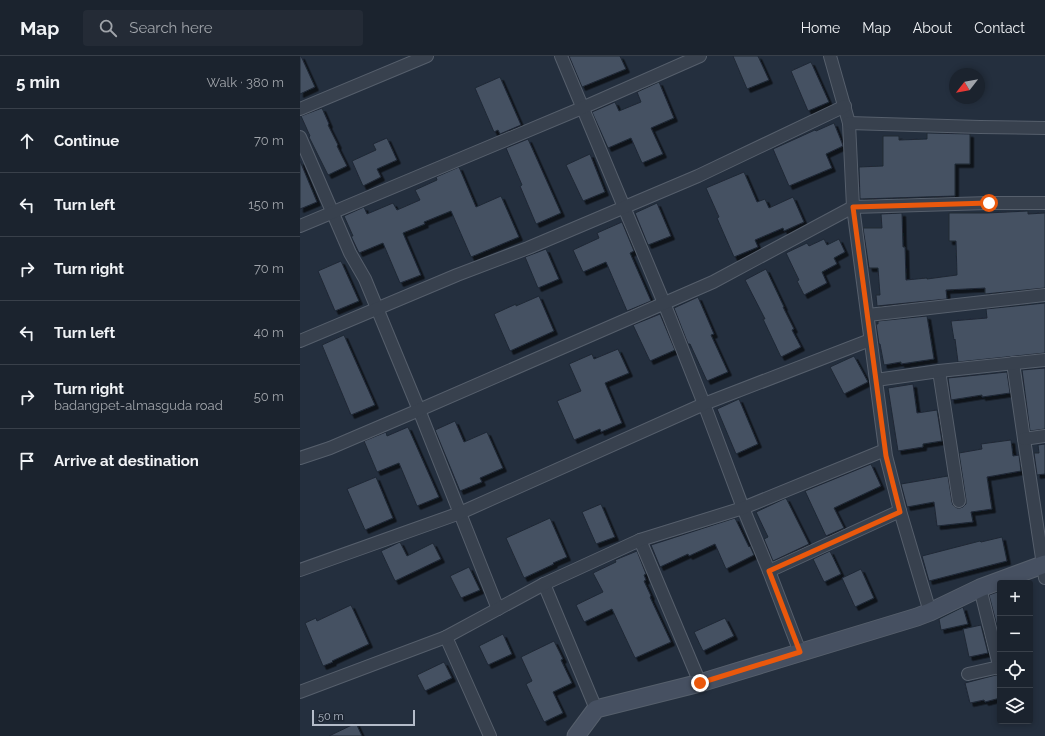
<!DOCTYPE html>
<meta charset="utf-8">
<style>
:root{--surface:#1b232e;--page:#242b36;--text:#f1f3f6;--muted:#a0a4aa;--line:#39404a}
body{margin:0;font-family:Raleway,sans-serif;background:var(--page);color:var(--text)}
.controls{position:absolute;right:12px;bottom:12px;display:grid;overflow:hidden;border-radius:4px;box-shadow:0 2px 6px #0003}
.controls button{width:36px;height:36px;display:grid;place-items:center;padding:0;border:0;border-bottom:1px solid var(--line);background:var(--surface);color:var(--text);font:20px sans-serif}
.compass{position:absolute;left:649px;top:12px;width:36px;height:36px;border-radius:50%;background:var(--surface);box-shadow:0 2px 6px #0003;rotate:239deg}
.scale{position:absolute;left:12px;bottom:10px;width:103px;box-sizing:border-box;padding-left:4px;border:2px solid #b4bcc9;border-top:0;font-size:11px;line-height:14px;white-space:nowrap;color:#b4bcc9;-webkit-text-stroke:3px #1d2633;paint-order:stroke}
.stop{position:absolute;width:12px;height:12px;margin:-9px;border:3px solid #ea580c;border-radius:50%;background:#fff}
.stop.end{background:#ea580c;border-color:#fff;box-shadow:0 1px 4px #0008}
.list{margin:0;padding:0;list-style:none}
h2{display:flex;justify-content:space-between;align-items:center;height:52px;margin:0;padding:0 16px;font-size:17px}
h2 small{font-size:13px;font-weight:400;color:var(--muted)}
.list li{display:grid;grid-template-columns:26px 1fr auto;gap:12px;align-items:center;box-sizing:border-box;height:64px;padding:0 16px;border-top:1px solid var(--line)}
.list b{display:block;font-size:15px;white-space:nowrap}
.list p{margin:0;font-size:13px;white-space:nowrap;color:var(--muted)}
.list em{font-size:13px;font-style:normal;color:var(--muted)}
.icon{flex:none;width:22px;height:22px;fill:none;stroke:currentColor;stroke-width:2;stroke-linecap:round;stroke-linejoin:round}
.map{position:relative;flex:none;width:745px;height:680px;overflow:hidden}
header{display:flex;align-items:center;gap:24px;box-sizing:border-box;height:56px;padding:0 20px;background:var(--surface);border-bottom:1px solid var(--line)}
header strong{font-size:19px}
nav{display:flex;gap:22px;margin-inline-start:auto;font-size:14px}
.search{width:280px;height:36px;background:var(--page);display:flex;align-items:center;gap:10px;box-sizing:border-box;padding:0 14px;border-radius:4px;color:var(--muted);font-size:15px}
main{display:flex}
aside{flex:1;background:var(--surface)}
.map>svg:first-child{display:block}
.building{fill:#455162;stroke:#1f2835;filter:url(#shadow)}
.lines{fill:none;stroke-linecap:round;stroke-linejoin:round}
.street-casing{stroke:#565f6c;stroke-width:14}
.secondary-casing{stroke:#565f6c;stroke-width:19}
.street{stroke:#38414e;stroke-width:12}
.secondary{stroke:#465061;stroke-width:17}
.route{stroke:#ea580c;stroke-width:5}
</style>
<header>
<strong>Map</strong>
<div class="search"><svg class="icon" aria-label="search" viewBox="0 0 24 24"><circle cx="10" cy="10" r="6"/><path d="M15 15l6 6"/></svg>Search here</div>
<nav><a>Home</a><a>Map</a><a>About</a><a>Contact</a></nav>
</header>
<main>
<aside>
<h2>5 min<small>Walk · 380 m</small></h2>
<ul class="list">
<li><svg class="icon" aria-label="ahead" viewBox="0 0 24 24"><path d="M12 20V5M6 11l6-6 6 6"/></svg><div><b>Continue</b></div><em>70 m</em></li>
<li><svg class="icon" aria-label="left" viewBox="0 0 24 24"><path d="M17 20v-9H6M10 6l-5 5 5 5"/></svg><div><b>Turn left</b></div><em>150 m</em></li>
<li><svg class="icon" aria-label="right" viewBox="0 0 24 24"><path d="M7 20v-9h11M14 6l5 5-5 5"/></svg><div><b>Turn right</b></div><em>70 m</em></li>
<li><svg class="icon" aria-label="left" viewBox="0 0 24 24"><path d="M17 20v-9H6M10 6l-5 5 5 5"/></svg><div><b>Turn left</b></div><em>40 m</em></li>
<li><svg class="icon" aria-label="right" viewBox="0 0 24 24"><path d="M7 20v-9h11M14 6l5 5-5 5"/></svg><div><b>Turn right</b><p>badangpet-almasguda road</p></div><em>50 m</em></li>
<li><svg class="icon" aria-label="arrive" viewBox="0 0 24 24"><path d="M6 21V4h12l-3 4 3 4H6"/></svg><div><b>Arrive at destination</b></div></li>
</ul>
</aside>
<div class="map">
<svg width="745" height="680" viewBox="0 0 745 680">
<defs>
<filter id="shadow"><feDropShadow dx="3.5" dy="3.5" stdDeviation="0" flood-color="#0009"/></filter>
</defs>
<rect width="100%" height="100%" fill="#242f3e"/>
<g class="building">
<path d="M0,0H1L15,31L0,38Z"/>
<path d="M269,0H320L326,13L282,31Z"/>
<path d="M433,0H458L469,24L447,33Z"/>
<path d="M511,6L529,46L508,55L491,15Z"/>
<path d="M200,21L221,69L200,78L198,74L194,76L175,32Z"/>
<path d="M359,26L374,62L351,72L363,98L342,107L331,82L308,92L292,56L315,46L319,55L341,46L337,36Z"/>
<path d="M22,52L29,68L28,69L38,89L37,90L47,110L28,119L9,81L10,80L1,60Z"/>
<path d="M534,67L542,87L543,90L526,98L532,112L489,130L473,93L515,74L516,75Z"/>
<path d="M627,77L670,78V108H655V140L560,143L559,111L583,110V80H599V84L627,83Z"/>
<path d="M87,82L97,104L77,113L81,121L63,130L52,105L76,94L73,88Z"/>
<path d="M228,83L261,157L236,168L220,130L222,129L206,92Z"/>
<path d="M290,98L305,136L283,145L266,109Z"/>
<path d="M0,105L17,146L0,153Z"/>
<path d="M159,111L176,151L201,140L219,181L171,201L151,155L124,166L125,168L103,177L121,219L100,227L83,187L59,197L51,180H53L44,160L64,151L67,158L93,147L97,154L120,144L115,134L137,124L136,121Z"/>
<path d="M444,116L457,146L465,143L469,152L493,141L504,166L484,175L483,172L455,184L458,191L434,201L417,162L419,161L406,132Z"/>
<path d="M357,147L371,180L348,189L335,157Z"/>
<path d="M728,155V158L745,157V232L685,238V232L646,234L647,243L577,250L576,239H580L578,212H569L563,172H582L581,158L602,157L603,191H605L606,224L627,222V223L657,219L656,185H649V157H687Z"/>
<path d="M322,166L334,195L330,197L351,245L327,255L306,206L283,216L273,194L299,182L297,177Z"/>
<path d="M524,183L527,189L539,183L545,196L534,202L537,208L522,216L527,227L504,239L497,225L499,224L486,197L507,187L509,190Z"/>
<path d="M246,193L259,223L238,232L225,201Z"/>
<path d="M41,205L59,245L35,255L18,215Z"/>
<path d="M466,213L484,251H483L494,273L492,274L501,291L481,301L463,263H465L445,224Z"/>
<path d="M239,240L254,275L210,295L194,258L216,248V250Z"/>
<path d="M398,241L414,278L411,279L428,316L407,325L390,288H388L374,252Z"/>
<path d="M745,247V297L658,306L655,283L654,284L651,265L687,262L686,253Z"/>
<path d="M360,258L375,294L350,305L333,269Z"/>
<path d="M627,260L634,303L601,308V306L584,309L580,288H579L576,268H578V265Z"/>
<path d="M44,279L75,349L51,359L22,289Z"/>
<path d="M318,293L329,317L305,327L322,367L301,376L300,373L274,384L257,345L281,335L269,308L292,298L294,303Z"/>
<path d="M554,300L568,326L544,338L530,311Z"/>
<path d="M745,312V373L730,375L722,314Z"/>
<path d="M707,316L710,337L682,341V339L651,344L648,322Z"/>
<path d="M613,328L617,357L637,354L642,385L623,388V391L598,395L588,332Z"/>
<path d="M439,343L458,388L436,398L417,353Z"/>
<path d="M155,365L164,386L187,376L203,412L180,422L182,426L160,435L135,374Z"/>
<path d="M108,371L139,441L117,450L99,407L77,416L64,385L86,376L87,380Z"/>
<path d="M711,384L713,400L719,399L721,415L687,421L692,453L671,456L673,466L637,470L634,446L607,451L601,428L648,420L652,446L653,449L657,452H660L663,451L666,448V444L659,397L682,393L681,388Z"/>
<path d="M745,388V418L737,419L734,397H739L738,389Z"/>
<path d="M571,408L581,430L534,452L544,472L526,480L505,435Z"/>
<path d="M76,421L93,462L65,474L47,433Z"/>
<path d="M486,442L509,488L473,505L464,483L468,481L456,456Z"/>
<path d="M301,448L315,481L296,488L282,456Z"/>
<path d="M250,462L267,501L253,507L254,508L224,522L206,482Z"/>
<path d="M435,462L449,491L450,490L454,499L426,513L415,488L389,500L388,498L360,511L351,489Z"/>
<path d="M702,481L707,505L629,525L622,500L680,485L681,486Z"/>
<path d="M100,486L107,500L133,487L141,503L95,525L81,495Z"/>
<path d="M337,495L346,518L344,519L346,524L344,525L351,540L350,541L371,586L335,602L312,553L284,566L276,549L303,536L293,517L316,506L315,504Z"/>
<path d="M530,495L541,518L524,526L513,503Z"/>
<path d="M169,511L180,534L161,542L150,520Z"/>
<path d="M561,513L574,542L555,551L542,522Z"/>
<path d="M700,535V582L689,539Z"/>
<path d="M51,549L69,588L32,605L33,606L23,610L5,567L16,562L17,565Z"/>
<path d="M663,551L668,568L641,574L639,563Z"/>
<path d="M425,562L434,580L403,595L394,576Z"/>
<path d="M681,569L688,597L669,601L663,573Z"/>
<path d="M203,578L212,598L188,609L179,590Z"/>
<path d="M254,585L263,603L261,604L272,627L253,636L263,657L244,666L226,628L232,625L221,601Z"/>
<path d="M144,606L152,622L125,635L117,619Z"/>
<path d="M696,619L700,620V642L685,646L684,644L670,647L665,627Z"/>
<path d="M56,667L62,680H29Z"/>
</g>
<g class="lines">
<g class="street-casing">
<g id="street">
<path d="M261,0L364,247L404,348L443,452L469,515L500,596"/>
<path d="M530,0L549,67L553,151L586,400L600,455L630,556"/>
<path d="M0,53L127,0"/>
<path d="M549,67L680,71L745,72"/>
<path d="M0,81L50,197L65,223L119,354L198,553"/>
<path d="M0,170L282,52L400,0"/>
<path d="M568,259L745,239"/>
<path d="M0,285L157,219L228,192L398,120L545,50"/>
<path d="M713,307L724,383L745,522"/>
<path d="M639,315L659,445"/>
<path d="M576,324L639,315L745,304"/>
<path d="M724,383L745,380"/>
<path d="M0,402L30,392L119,354L413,226L553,151L689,147H745"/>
<path d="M340,484L400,627"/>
<path d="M0,514L160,457L404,348L570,284"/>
<path d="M469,515L600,455"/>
<path d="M244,528L296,653"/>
<path d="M680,532L700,613"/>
<path d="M146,581L190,680"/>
<path d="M668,618L699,611"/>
<path d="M0,636L146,581L244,528L340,484L443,452L585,394"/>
</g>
</g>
<g class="secondary-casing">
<path id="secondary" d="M276,680L296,653L400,627L617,561L630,556L680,532L745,508"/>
</g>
<use href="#street" class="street"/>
<use href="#secondary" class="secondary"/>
</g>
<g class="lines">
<path class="route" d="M400,627L500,596L469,515L600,456L586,400L553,151L689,147"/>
</g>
</svg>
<div class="controls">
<button>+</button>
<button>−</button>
<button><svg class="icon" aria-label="locate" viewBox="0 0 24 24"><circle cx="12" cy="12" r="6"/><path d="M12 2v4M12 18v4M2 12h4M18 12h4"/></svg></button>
<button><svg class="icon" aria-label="layers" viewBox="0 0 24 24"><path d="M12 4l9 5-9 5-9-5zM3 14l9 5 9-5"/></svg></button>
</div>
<svg class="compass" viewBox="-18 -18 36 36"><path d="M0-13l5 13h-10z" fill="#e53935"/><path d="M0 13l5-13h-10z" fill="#a0a4aa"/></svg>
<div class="scale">50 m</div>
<div class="stop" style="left:689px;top:147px"></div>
<div class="stop end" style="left:400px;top:627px"></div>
</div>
</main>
